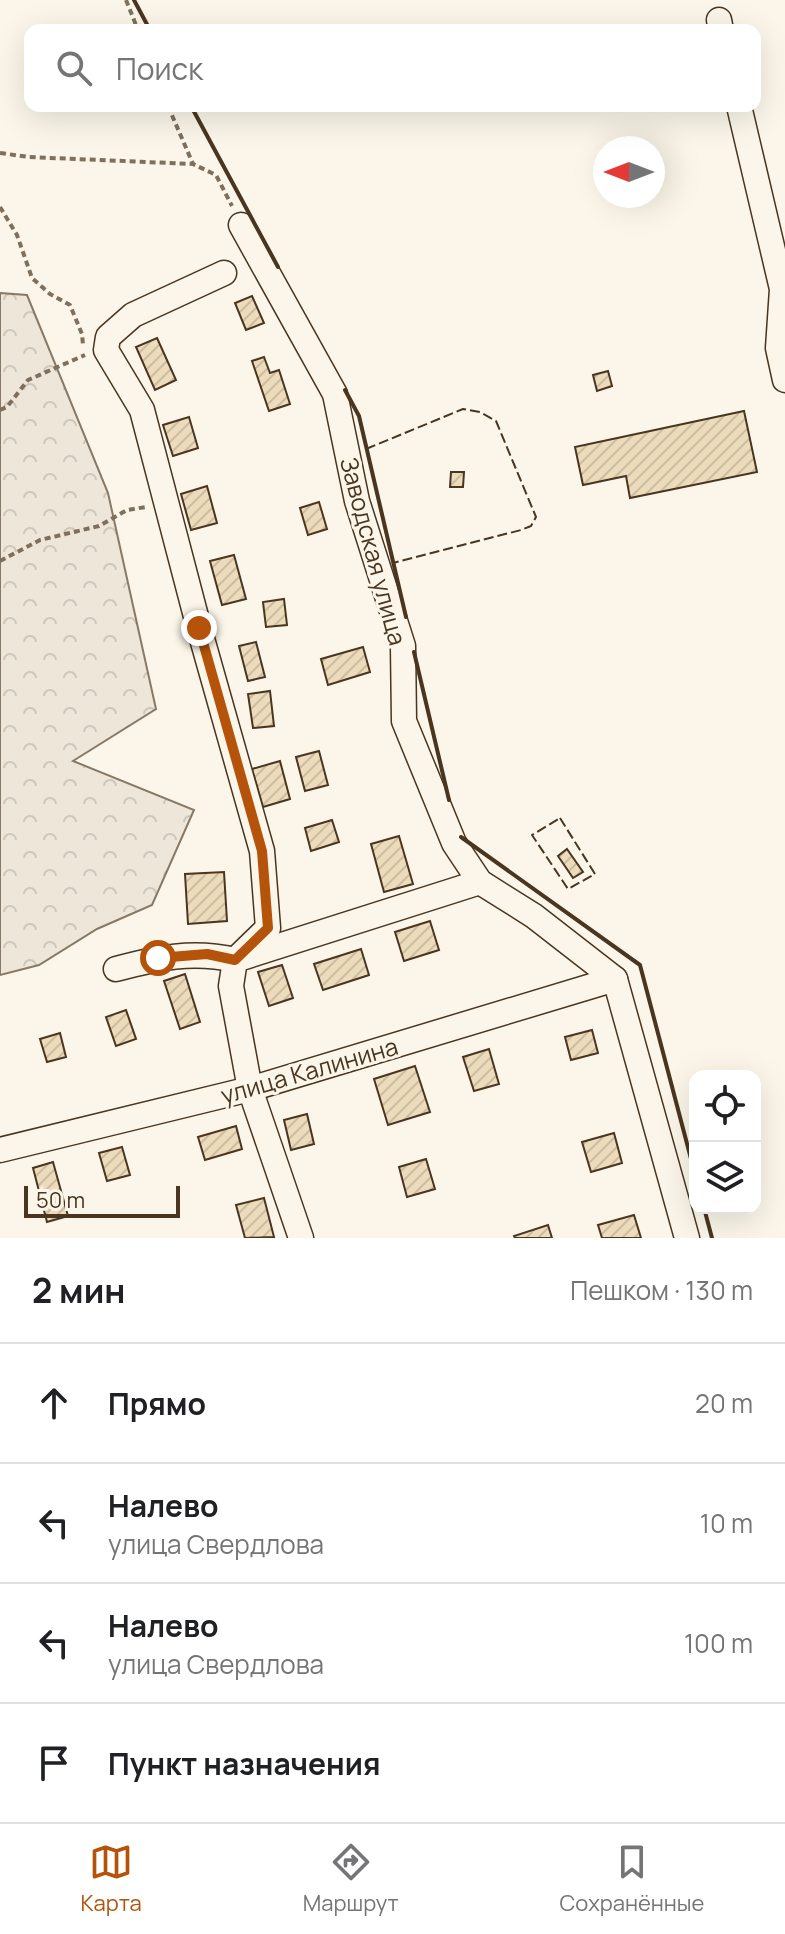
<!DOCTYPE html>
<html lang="ru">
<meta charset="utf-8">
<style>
:root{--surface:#fff;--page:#f6f6f6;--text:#202124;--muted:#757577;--line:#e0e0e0;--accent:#b45309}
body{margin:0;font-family:Manrope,sans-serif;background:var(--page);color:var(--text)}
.controls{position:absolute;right:24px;bottom:24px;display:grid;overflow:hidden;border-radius:16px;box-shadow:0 8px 32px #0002}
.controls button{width:72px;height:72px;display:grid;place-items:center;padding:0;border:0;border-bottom:2px solid var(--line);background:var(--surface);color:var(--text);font:40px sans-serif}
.compass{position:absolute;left:593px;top:136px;width:72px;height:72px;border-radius:50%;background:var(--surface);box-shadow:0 8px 32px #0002;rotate:270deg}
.scale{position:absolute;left:24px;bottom:20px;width:156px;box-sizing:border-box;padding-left:8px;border:4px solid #4a3520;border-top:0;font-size:22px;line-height:28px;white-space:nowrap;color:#4a3520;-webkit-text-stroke:6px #fbf6e9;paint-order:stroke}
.stop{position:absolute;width:24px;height:24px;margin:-18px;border:6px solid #b45309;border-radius:50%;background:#fff}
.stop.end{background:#b45309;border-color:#fff;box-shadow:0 2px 8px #0008}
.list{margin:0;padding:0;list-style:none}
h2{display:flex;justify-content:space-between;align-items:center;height:104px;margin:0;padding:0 32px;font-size:34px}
h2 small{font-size:26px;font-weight:400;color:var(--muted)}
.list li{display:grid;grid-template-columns:52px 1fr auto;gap:24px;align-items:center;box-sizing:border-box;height:120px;padding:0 32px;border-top:2px solid var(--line)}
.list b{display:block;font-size:30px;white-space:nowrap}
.list p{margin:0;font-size:26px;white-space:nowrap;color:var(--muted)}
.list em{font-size:26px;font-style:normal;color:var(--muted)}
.icon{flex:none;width:44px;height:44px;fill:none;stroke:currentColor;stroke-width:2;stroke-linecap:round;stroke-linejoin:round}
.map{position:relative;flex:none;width:785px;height:1238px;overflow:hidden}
.search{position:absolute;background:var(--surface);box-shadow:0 8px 32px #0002;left:24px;right:24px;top:24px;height:88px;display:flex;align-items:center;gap:20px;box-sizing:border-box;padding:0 28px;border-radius:16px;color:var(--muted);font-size:30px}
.sheet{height:584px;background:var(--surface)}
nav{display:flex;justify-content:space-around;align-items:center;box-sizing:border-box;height:112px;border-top:2px solid var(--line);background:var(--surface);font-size:22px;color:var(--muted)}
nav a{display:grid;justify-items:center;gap:4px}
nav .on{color:var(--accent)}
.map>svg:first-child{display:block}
.forest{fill:url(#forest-crowns);stroke:#887966;stroke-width:2}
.building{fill:url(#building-hatch);stroke:#4a3520;stroke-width:2}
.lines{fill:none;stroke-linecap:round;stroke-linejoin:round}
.minor-casing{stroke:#4a3520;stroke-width:27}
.path{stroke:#7f6f5c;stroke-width:4;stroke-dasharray:6 4;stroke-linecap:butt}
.minor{stroke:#fbf6e9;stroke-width:24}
.fence{stroke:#4a3520;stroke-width:2;stroke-dasharray:10 4;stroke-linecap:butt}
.wall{stroke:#4a3520;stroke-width:4}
.route{stroke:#b45309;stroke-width:10}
.labels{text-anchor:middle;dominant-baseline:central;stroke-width:6;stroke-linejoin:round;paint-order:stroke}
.street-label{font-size:24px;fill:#4a3520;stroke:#fbf6e9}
</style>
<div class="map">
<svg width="785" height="1238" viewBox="0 0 785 1238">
<defs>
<pattern id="forest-crowns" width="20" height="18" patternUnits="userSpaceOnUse" patternTransform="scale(2)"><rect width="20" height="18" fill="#ede6d9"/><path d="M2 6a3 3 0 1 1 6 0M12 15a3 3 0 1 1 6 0" fill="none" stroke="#cdc6ba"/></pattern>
<pattern id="building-hatch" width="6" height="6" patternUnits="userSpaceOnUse" patternTransform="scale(2)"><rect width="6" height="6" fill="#ecdcbc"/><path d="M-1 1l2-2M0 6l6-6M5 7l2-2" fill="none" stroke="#ccbda1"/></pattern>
</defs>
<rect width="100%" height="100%" fill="#fbf6e9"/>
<path class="forest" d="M0,293L27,295L108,493L156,709L73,761L194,810L152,905L97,929L39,965L0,975Z"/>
<g class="building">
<path d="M252,296L264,323L246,330L235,303Z"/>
<path d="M157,338L176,380L155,390L136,347Z"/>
<path d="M264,357L270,373L279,370L290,404L269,411L252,361Z"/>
<path d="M608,371L612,386L597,391L593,375Z"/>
<path d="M744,411L757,472L630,498L626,476L583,485L575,447Z"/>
<path d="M189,417L198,448L173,456L163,425Z"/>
<path d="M451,472H464L463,487H450Z"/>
<path d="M207,486L217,523L191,530L181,494Z"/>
<path d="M319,502L327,529L308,535L300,508Z"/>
<path d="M234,555L246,599L222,605L210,561Z"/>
<path d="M284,599L287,625L266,627L263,602Z"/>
<path d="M256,642L265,677L248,681L239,646Z"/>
<path d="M363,647L370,672L328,685L321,659Z"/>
<path d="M270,691L274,726L253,728L248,694Z"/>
<path d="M319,751L328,785L305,791L296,757Z"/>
<path d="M280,761L290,799L263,807L252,769Z"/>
<path d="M332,820L339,842L311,851L305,828Z"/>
<path d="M399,836L413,884L384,892L371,844Z"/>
<path d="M567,849L583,872L573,878L558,856Z"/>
<path d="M224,872L227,921L188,924L185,874Z"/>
<path d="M430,921L439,950L404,961L395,932Z"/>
<path d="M361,949L369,975L323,990L314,964Z"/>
<path d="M282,965L293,998L269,1006L258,972Z"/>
<path d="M185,974L200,1022L180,1029L164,981Z"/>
<path d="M126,1010L136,1039L116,1046L106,1017Z"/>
<path d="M592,1030L598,1053L571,1060L565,1037Z"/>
<path d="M60,1033L66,1057L47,1062L40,1039Z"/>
<path d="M489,1049L499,1084L474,1091L463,1057Z"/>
<path d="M415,1066L430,1112L388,1125L374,1079Z"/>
<path d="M307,1114L314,1144L291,1150L284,1120Z"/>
<path d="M236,1126L242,1149L205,1160L198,1137Z"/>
<path d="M614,1133L622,1163L591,1172L582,1142Z"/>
<path d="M122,1147L130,1175L107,1181L99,1153Z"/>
<path d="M426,1159L435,1189L407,1197L399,1167Z"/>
<path d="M53,1162L68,1216L47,1222L33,1168Z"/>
<path d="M264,1198L274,1237L245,1238L236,1205Z"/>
<path d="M634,1215L641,1238H602L598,1225Z"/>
<path d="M548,1225L552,1238H515L514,1236Z"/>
</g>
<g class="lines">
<g class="minor-casing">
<g id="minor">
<path d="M719,20L721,30"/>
<path d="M739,106L782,289L778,348L785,380"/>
<path d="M241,225L335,394L357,501L403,646L404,721L454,843L480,882L534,916L615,979L687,1238"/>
<path d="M224,273L133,315L108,337L106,350L142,410L199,628L262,851L268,928L235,960L231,986L250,1089L301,1238"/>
<path d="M116,969C158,958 192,950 235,960L480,882"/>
<path d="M0,1150L250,1089L615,979"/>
</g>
</g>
<g class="path">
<path d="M126,0L138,30"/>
<path d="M168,106L193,164"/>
<path d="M0,153L29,157L193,164L216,175L232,206"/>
<path d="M0,207L17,235L32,278L50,294L70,305L82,334L83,345"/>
<path d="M0,410L7,407L28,380L85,355"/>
<path d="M0,561L40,540L99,526L127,510L146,507"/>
</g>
<use href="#minor" class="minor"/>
<g class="fence">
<path d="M366,449L463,409L480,412L496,421L536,517L531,526L521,530L393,563"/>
<path d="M560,818L595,874L568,889L532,835Z"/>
</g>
<g class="wall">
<path d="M134,0L150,30"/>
<path d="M191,106L278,267"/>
<path d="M345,390L359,416L406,617"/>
<path d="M414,652L449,800"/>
<path d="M461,837L640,965L695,1174"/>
<path d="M704,1208L712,1238"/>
</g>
</g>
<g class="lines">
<path class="route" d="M158,958L207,954L235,960L268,928L262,851L199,628"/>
</g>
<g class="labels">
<g class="street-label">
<text transform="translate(374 551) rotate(75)">Заводская улица</text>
<text transform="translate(309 1070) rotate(-16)">улица Калинина</text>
</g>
</g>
</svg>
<div class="controls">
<button><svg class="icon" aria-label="locate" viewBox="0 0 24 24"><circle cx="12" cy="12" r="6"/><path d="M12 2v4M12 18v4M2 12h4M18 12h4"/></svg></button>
<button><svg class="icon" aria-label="layers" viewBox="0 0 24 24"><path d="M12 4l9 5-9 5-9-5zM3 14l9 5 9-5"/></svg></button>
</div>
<svg class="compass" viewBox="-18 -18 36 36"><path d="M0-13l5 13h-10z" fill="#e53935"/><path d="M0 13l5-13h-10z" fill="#757577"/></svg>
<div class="scale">50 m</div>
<div class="stop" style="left:158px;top:958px"></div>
<div class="stop end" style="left:199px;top:628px"></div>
<div class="search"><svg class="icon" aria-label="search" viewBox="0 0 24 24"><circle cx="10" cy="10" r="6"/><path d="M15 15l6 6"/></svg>Поиск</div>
</div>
<section class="sheet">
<h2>2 мин<small>Пешком · 130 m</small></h2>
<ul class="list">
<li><svg class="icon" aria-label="ahead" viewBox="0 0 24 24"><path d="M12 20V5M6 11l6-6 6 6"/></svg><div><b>Прямо</b></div><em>20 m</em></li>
<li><svg class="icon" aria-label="left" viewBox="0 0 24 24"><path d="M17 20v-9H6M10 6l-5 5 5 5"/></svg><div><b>Налево</b><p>улица Свердлова</p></div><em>10 m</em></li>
<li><svg class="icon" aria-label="left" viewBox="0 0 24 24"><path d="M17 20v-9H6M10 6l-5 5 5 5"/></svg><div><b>Налево</b><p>улица Свердлова</p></div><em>100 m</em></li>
<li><svg class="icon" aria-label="arrive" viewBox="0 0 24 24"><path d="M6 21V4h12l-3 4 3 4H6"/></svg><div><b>Пункт назначения</b></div></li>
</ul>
</section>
<nav>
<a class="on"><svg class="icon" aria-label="map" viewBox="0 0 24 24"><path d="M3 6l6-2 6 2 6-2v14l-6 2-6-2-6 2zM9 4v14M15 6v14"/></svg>Карта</a>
<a><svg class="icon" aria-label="directions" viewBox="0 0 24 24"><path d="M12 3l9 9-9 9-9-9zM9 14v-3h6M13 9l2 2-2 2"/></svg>Маршрут</a>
<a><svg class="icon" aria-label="saved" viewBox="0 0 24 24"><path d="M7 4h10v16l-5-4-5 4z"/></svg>Сохранённые</a>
</nav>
